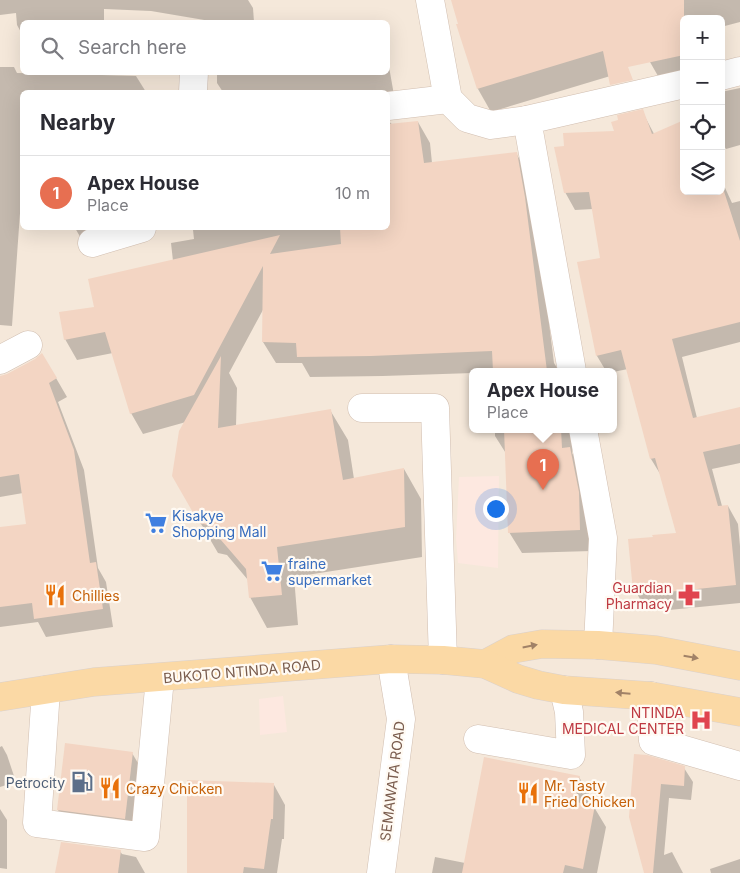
<!DOCTYPE html>
<meta charset="utf-8">
<style>
:root{--surface:#fff;--page:#f7f7f7;--text:#2b2b33;--muted:#7c7c81;--line:#e1e1e2;--accent:#e76f51}
body{margin:0;font-family:Inter,sans-serif;background:var(--page);color:var(--text)}
.controls{position:absolute;right:15px;top:15px;display:grid;overflow:hidden;border-radius:8px;box-shadow:0 5px 20px #0002}
.controls button{width:45px;height:45px;display:grid;place-items:center;padding:0;border:0;border-bottom:1px solid var(--line);background:var(--surface);color:var(--text);font:25px sans-serif}
.you{position:absolute;left:495px;top:508px;width:18px;height:18px;margin:-12px;border:4px solid #fff;border-radius:50%;background:#1a73e8;box-shadow:0 0 0 8px #1a73e833}
.badge{display:grid;place-items:center;width:32px;height:32px;border-radius:50%;background:var(--accent);color:#fff;font-size:16px;font-weight:700}
.pin{position:absolute;translate:-50% -41px;filter:drop-shadow(0 1px 2px #0008)}
.pin::after{content:'';position:absolute;top:26px;width:18px;height:15px;background:inherit;clip-path:polygon(0 0,100% 0,50% 100%)}
.popup{position:absolute;left:469px;top:368px;width:148px;height:65px;box-sizing:border-box;display:grid;place-content:center;border-radius:8px;background:var(--surface);filter:drop-shadow(0 1px 4px #0005);font-size:16px;white-space:nowrap;color:var(--muted)}
.popup b{font-size:19px;color:var(--text)}
.popup::after{content:'';position:absolute;left:50%;top:100%;margin-left:-10px;border:10px solid transparent;border-top-color:var(--surface)}
.list{margin:0;padding:0;list-style:none}
h2{display:flex;justify-content:space-between;align-items:center;height:65px;margin:0;padding:0 20px;font-size:21px}
h2 small{font-size:16px;font-weight:400;color:var(--muted)}
.list li{display:grid;grid-template-columns:32px 1fr auto;gap:15px;align-items:center;box-sizing:border-box;height:75px;padding:0 20px;border-top:1px solid var(--line)}
.list b{display:block;font-size:19px;white-space:nowrap}
.list p{margin:0;font-size:16px;white-space:nowrap;color:var(--muted)}
.list em{font-size:16px;font-style:normal;color:var(--muted)}
.icon{flex:none;width:28px;height:28px;fill:none;stroke:currentColor;stroke-width:2;stroke-linecap:round;stroke-linejoin:round}
.map{position:relative;flex:none;width:740px;height:873px;overflow:hidden}
.search{position:absolute;background:var(--surface);box-shadow:0 5px 20px #0002;left:20px;top:20px;width:370px;height:55px;display:flex;align-items:center;gap:12px;box-sizing:border-box;padding:0 18px;border-radius:8px;color:var(--muted);font-size:19px}
.panel{position:absolute;background:var(--surface);box-shadow:0 5px 20px #0002;left:20px;top:90px;width:370px;height:140px;border-radius:8px}
.map>svg:first-child{display:block}
.residential{fill:#f5e8da;fill-rule:evenodd}
.commercial{fill:#fde8e0}
.shadow{fill:#0003}
.building{fill:#f3d5c3}
.lines{fill:none;stroke-linecap:round;stroke-linejoin:round}
.minor-casing{stroke:#d1beb0;stroke-width:29}
.major-casing{stroke:#dad1cd;stroke-width:29}
.minor{stroke:#fff;stroke-width:28}
.major{stroke:#fbd9a5;stroke-width:28}
.oneway{fill:#a18267}
.labels{text-anchor:middle;dominant-baseline:central;stroke-width:4.5;stroke-linejoin:round;paint-order:stroke}
.shop-label{font-size:14px;fill:#366cbe;stroke:#fffaf3;text-anchor:start}
.health-label{font-size:14px;fill:#be3a42;stroke:#fffaf3;text-anchor:end}
.food-label{font-size:14px;fill:#c56008;stroke:#fffaf3;text-anchor:start}
.street-label{font-size:14px;fill:#7a5c4d;stroke:#fffaf3}
.service-label{font-size:14px;fill:#4e5e75;stroke:#fffaf3;text-anchor:end}
</style>
<div class="map">
<svg width="740" height="873" viewBox="0 0 740 873">
<rect width="100%" height="100%" fill="#fdf6ec"/>
<path class="residential" d="M0,0H740V873H0ZM684,19H721V191H684ZM22,22H388V72H22ZM22,92H388V228H22ZM473,371H613V429H473Z"/>
<g class="commercial">
<path d="M499,476L498,568L458,563L456,539L459,477Z"/>
<path d="M283,696L287,732L260,735L259,699Z"/>
</g>
<g class="shadow">
<path d="M0,0H248L253,8L254,22H216L151,11L104,9V22H22V34L17,25L16,13L0,15Z"/>
<path d="M539,0H596L617,74L491,112L478,89L458,25Z"/>
<path d="M655,0H740V22L721,27V19H684V78L662,83L650,62Z"/>
<path d="M388,61L397,112L388,92H223L217,83V72H388Z"/>
<path d="M0,67H14L17,73L64,74V72H101V75L136,76L146,92H22V185L12,326L0,325Z"/>
<path d="M740,88V145L726,149L721,142V92Z"/>
<path d="M642,111L684,191H721V179L732,203L740,201V342L682,357L697,418L740,408V463L712,469L722,506H728L738,524L740,546V603L669,610L667,606L645,608L635,590L677,534L662,477L651,459L628,369L613,372L606,371L597,356L601,259L593,209L575,210L565,192L616,132Z"/>
<path d="M388,122L391,123L392,125L418,122L430,143L432,163L516,153L528,174L536,219L554,363L559,371H473V373L383,376L310,377L302,363H276L263,342L264,308L229,373L237,388L236,426L330,410L348,440L354,479L404,469L421,499L422,557L294,577L298,625L267,628L250,597L248,580L227,555L218,553L173,476L186,422L143,434L131,413L113,353L77,360L65,339L96,308L173,261L171,243L194,239L193,230L208,228H388Z"/>
<path d="M39,228H58L40,230Z"/>
<path d="M75,228H109L86,247Z"/>
<path d="M0,377L56,378L67,397L58,402L84,470L98,568L106,582L113,627L46,637L38,622L0,627V528L27,525L23,493L0,497Z"/>
<path d="M495,429H572V453L582,470L592,551L522,553L509,532L507,455L495,436Z"/>
<path d="M2,746L7,755L16,782L0,787V747Z"/>
<path d="M132,753L151,785L143,850L77,841L58,810Z"/>
<path d="M635,755L684,768L693,782L691,800L669,798L664,855L672,852L683,873H645Z"/>
<path d="M579,777L591,797L589,806L594,807L606,827L597,873H432L435,857L465,863Z"/>
<path d="M274,785L285,805L284,839H282L277,873H188Z"/>
<path d="M0,809L7,820V869L0,868Z"/>
<path d="M120,851L122,854L136,857L145,873H56Z"/>
<path d="M740,859V873H711L710,869Z"/>
</g>
<g class="building">
<path d="M451,0H684V55L628,67L633,80L610,85L603,51L477,89L456,24H458Z"/>
<path d="M643,109L652,134L684,120V191H721V182L740,241V322L672,339L693,418L740,407V444L703,452L718,506L728,505L736,585L658,593L657,589L633,591L628,539L653,537L652,535L676,533L655,458L650,459L621,350L596,356L577,262L600,258L589,192L564,193L554,147L564,146L563,133L614,131L611,122L618,120L617,115Z"/>
<path d="M418,121L424,163L517,152L525,197L547,371H493L492,351L371,356L297,357L296,343L262,342L263,266L194,395L130,414L105,332L64,340L59,312L94,307L88,279L280,235L270,254L341,244L340,228H388V124Z"/>
<path d="M42,353L57,378L49,383L74,450L90,563L96,562L103,609L34,619L32,603L0,607V527L26,524L19,474L0,477V376L7,374L35,359Z"/>
<path d="M221,356L218,428L331,409L343,480L404,468L405,527L277,547L282,595L249,598L246,569L208,525L199,523L172,476L179,431Z"/>
<path d="M504,429H561L562,448L570,447L579,492L580,530L508,533Z"/>
<path d="M65,743L133,752L125,819L57,810Z"/>
<path d="M634,754L647,755L685,766L684,786L661,784L653,873H644L629,817Z"/>
<path d="M484,757L580,776L575,802L595,805L583,869L565,865L563,873H462Z"/>
<path d="M187,780L274,783L273,819H271L264,869L244,867L243,873H187Z"/>
<path d="M61,842L121,850L118,873H55Z"/>
</g>
<g class="lines">
<g class="minor-casing">
<g id="minor">
<path d="M430,0L448,99L467,118L491,125L527,120"/>
<path d="M721,76L740,71"/>
<path d="M193,92L194,72"/>
<path d="M388,106L448,99"/>
<path d="M92,243L142,228"/>
<path d="M0,360L28,345"/>
<path d="M572,371L527,120L684,84"/>
<path d="M362,408H435L443,660"/>
<path d="M583,429L603,538L598,645"/>
<path d="M46,690L37,823L145,837L160,678"/>
<path d="M651,696L653,741L740,766"/>
<path d="M478,739L571,755L569,712L564,690"/>
<path d="M381,873L401,719L391,659"/>
</g>
</g>
<g class="major-casing">
<g id="major">
<path d="M485,664L513,649L542,644L598,645L656,650L740,666"/>
<path d="M0,697L94,682L391,659L443,660L485,664L518,679L538,685L564,690L651,696L740,712"/>
</g>
</g>
<use href="#minor" class="minor"/>
<use href="#major" class="major"/>
</g>
<defs><path id="oneway-solid" d="M-6-.8H1V-3.2L6.5 0L1 3.2V.8H-6Z" transform="scale(1.25)"/></defs>
<g class="oneway">
<use href="#oneway-solid" transform="translate(530 646) rotate(-11)"/>
<use href="#oneway-solid" transform="translate(691 657) rotate(10)"/>
<use href="#oneway-solid" transform="translate(623 693) rotate(-175)"/>
</g>
<defs>
<g id="supermarket-bare" transform="scale(1.725)"><path d="M-6-5.5h2.5l.6 2H6L4.5 2H-2.5L-4.4-4H-6ZM-1.5 3.2a1.3 1.3 0 1 0 .1 0ZM3 3.2a1.3 1.3 0 1 0 .1 0Z" fill="#3f7fe0" stroke="#fffaf3" stroke-width="2.5" paint-order="stroke"/></g>
<g id="restaurant-bare" transform="scale(1.725)"><path d="M-5-6h1v4h1v-4h1v4h1v-4h1v5L-1.5 .5V6h-2V.5L-5-1ZM5-6V6H3V1.5H1.5Q1.5-4 5-6Z" fill="#e8710a" stroke="#fffaf3" stroke-width="2.5" paint-order="stroke"/></g>
<g id="pharmacy-bare" transform="scale(1.725)"><path d="M-2-6h4v4h4v4h-4v4h-4v-4h-4v-4h4Z" fill="#e0444e" stroke="#fffaf3" stroke-width="2.5" paint-order="stroke"/></g>
<g id="hospital-bare" transform="scale(1.725)"><path d="M-5-5h3v3.5h4V-5h3V5h-3V1.5h-4V5h-3Z" fill="#e0444e" stroke="#fffaf3" stroke-width="2.5" paint-order="stroke"/></g>
<g id="fuel-bare" transform="scale(1.725)"><path d="M-5.5-6h7V0h2V4h1.3V-2.5L3-4.5l.8-.8L6-3V5H2.5V1h-1V6h-7ZM-4.2-4.7v3.2H.2V-4.7Z" fill="#5c6f8a" stroke="#fffaf3" stroke-width="2.5" paint-order="stroke"/></g>
</defs>
<g fill-rule="evenodd">
<use href="#supermarket-bare" x="156" y="523"/>
<use href="#supermarket-bare" x="272" y="571"/>
<use href="#restaurant-bare" x="55" y="595"/>
<use href="#pharmacy-bare" x="689" y="595"/>
<use href="#hospital-bare" x="701" y="720"/>
<use href="#fuel-bare" x="82" y="782"/>
<use href="#restaurant-bare" x="110" y="788"/>
<use href="#restaurant-bare" x="528" y="793"/>
</g>
<g class="labels">
<g class="shop-label">
<text x="172" y="515">Kisakye<tspan x="172" dy="16">Shopping Mall</tspan></text>
<text x="288" y="563">fraine<tspan x="288" dy="16">supermarket</tspan></text>
</g>
<g class="health-label">
<text x="672" y="587">Guardian<tspan x="672" dy="16">Pharmacy</tspan></text>
<text x="684" y="712">NTINDA<tspan x="684" dy="16">MEDICAL CENTER</tspan></text>
</g>
<g class="food-label">
<text x="72" y="595">Chillies</text>
<text x="544" y="785">Mr. Tasty<tspan x="544" dy="16">Fried Chicken</tspan></text>
<text x="126" y="788">Crazy Chicken</text>
</g>
<g class="street-label">
<text transform="translate(242 671) rotate(-5)">BUKOTO NTINDA ROAD</text>
<text transform="translate(392 781) rotate(-83)">SEMAWATA ROAD</text>
</g>
<g class="service-label">
<text x="65" y="782">Petrocity</text>
</g>
</g>
</svg>
<div class="controls">
<button>+</button>
<button>−</button>
<button><svg class="icon" aria-label="locate" viewBox="0 0 24 24"><circle cx="12" cy="12" r="6"/><path d="M12 2v4M12 18v4M2 12h4M18 12h4"/></svg></button>
<button><svg class="icon" aria-label="layers" viewBox="0 0 24 24"><path d="M12 4l9 5-9 5-9-5zM3 14l9 5 9-5"/></svg></button>
</div>
<div class="you"></div>
<div class="pin badge" style="left:543px;top:490px">1</div>
<div class="popup"><b>Apex House</b>Place</div>
<div class="search"><svg class="icon" aria-label="search" viewBox="0 0 24 24"><circle cx="10" cy="10" r="6"/><path d="M15 15l6 6"/></svg>Search here</div>
<section class="panel">
<h2>Nearby<small></small></h2>
<ul class="list">
<li><span class="badge">1</span><div><b>Apex House</b><p>Place</p></div><em>10 m</em></li>
</ul>
</section>
</div>
